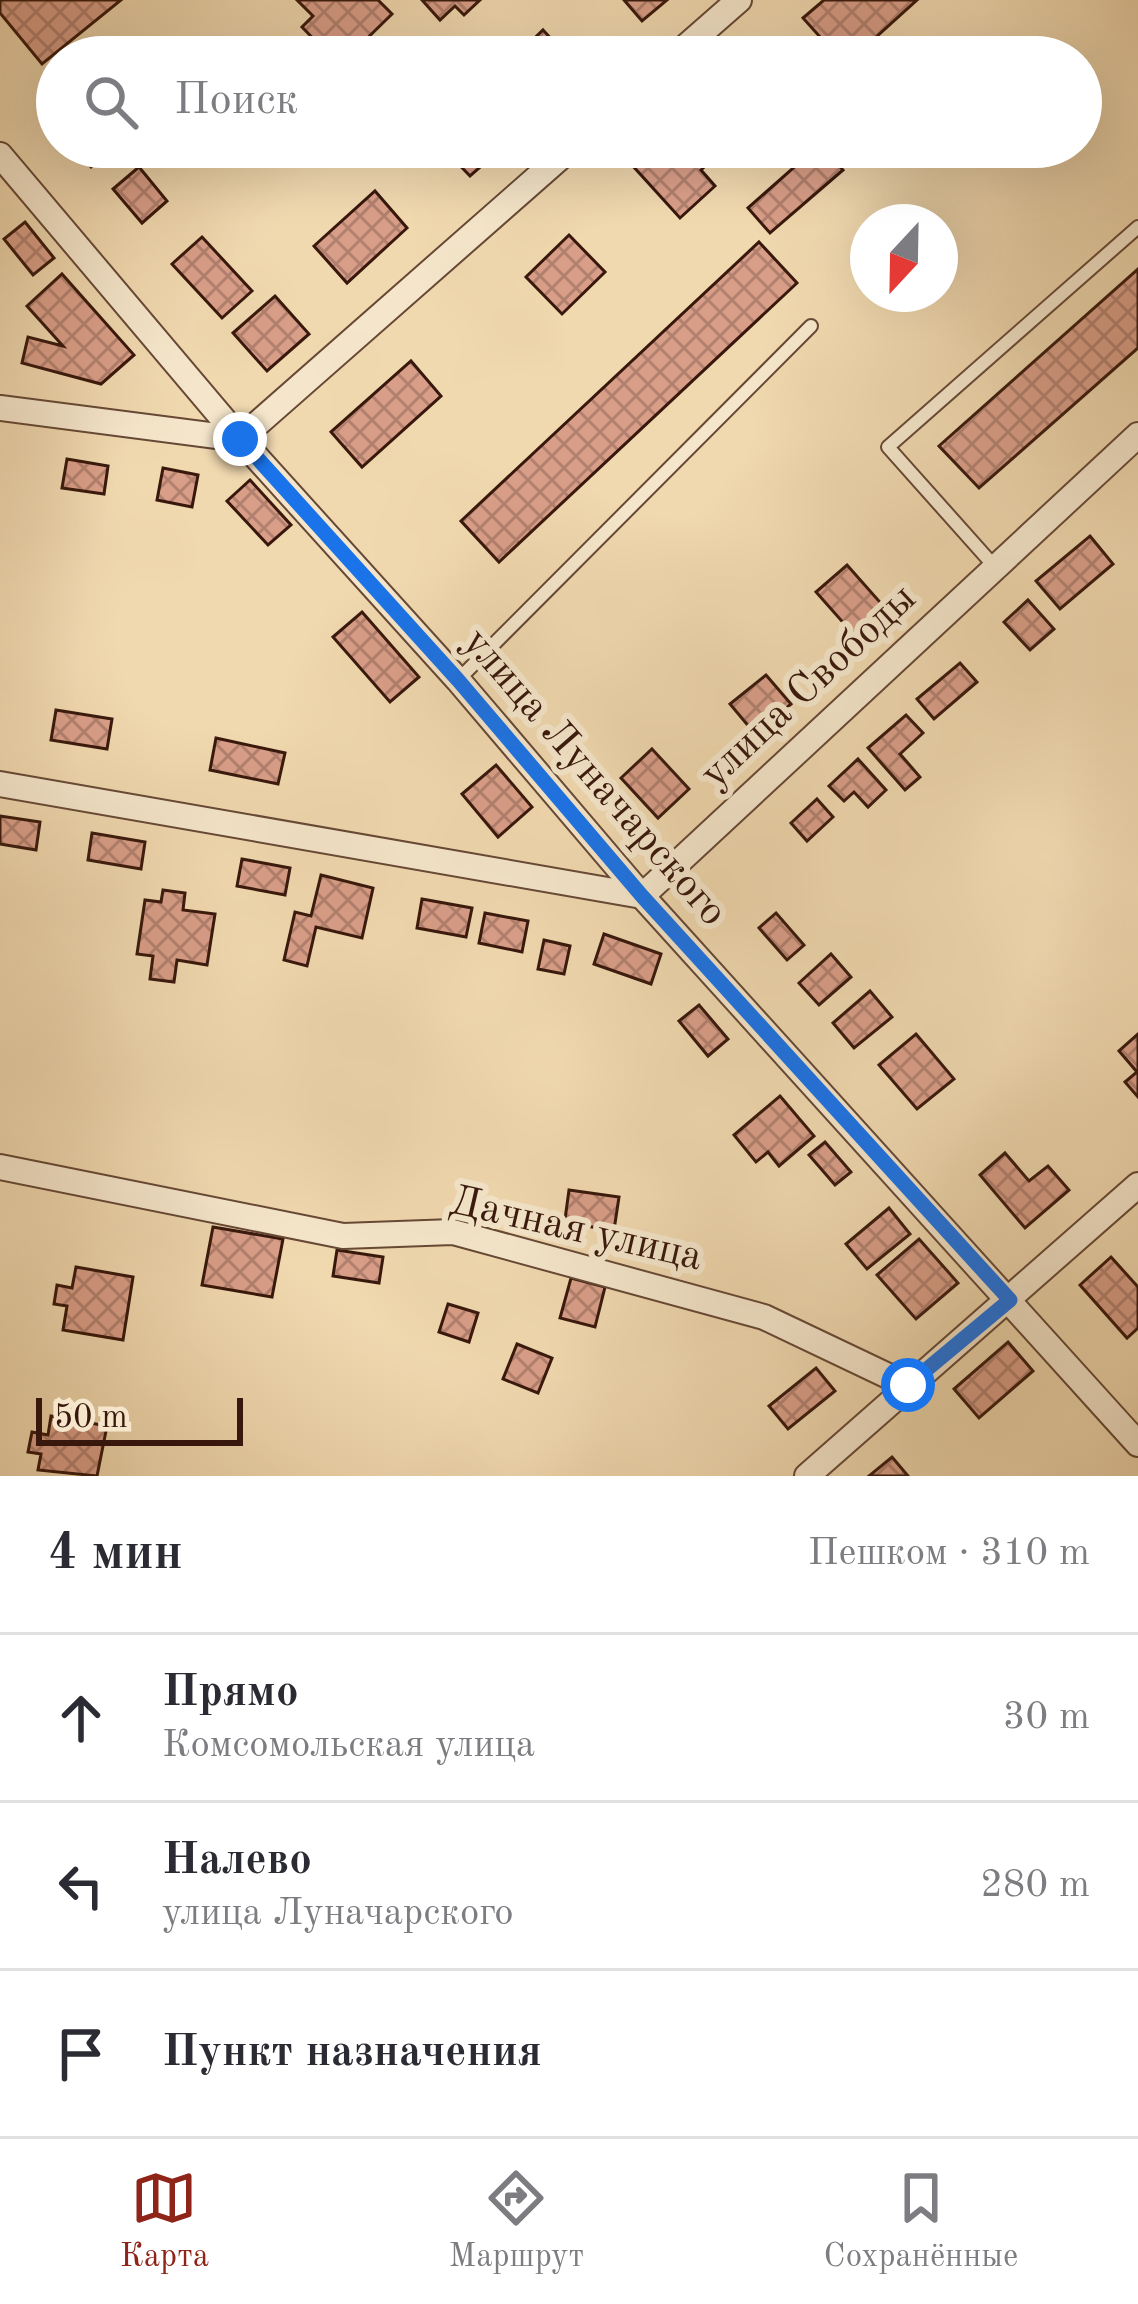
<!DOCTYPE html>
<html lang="ru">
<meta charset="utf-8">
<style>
:root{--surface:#fff;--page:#f7f7f7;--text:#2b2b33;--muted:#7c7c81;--line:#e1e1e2;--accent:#8f2418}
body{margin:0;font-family:"Old Standard TT",serif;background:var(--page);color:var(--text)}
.compass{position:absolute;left:850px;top:204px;width:108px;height:108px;border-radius:50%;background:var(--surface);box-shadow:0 12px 48px #0002;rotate:202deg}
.scale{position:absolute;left:36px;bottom:30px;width:207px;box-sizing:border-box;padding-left:12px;border:6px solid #38180c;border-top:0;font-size:33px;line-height:42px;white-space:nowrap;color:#38180c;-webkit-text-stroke:9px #f5e6cb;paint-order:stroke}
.stop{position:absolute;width:36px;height:36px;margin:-27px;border:9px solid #1a73e8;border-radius:50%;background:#fff}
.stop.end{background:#1a73e8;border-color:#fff;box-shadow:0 3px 12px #0008}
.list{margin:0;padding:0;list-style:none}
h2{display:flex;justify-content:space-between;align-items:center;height:156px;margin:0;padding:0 48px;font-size:51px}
h2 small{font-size:39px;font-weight:400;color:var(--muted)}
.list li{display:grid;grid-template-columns:78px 1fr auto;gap:36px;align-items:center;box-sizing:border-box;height:168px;padding:0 48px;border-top:3px solid var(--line)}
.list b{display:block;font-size:45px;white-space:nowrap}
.list p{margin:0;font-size:39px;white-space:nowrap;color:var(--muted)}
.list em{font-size:39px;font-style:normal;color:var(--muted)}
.icon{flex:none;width:66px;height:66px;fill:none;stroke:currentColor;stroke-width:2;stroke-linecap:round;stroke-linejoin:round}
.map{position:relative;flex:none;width:1138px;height:1476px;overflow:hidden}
.search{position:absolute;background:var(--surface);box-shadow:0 12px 48px #0002;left:36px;right:36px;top:36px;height:132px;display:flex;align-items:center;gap:30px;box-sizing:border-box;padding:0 42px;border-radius:66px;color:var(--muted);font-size:45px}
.sheet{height:660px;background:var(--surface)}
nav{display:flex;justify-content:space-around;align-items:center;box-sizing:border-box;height:168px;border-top:3px solid var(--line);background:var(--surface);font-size:33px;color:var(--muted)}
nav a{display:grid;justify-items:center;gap:6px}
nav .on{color:var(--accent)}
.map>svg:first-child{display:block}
.building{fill:url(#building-cross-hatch);stroke:#38180c;stroke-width:3}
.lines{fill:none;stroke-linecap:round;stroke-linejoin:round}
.lane-casing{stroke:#664835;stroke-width:16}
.street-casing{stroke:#664835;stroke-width:28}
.lane{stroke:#f5e6cb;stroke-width:12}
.street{stroke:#f5e6cb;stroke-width:24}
.route{stroke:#1a73e8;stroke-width:15}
.labels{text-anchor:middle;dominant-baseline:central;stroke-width:12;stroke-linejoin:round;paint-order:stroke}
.street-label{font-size:42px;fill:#38180c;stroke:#f5e6cb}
</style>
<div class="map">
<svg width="1138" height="1476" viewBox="0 0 1138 1476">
<defs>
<pattern id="building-cross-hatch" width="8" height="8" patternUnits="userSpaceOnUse" patternTransform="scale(3)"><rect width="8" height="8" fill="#d99e88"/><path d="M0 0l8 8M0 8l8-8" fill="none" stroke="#b1806e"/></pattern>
</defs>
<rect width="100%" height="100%" fill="#f0d8af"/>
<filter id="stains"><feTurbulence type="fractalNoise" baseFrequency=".00167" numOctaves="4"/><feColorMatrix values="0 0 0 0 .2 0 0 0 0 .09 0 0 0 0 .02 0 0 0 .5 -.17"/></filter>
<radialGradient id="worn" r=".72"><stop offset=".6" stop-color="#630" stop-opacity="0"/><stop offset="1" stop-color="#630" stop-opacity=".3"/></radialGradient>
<g class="building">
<path d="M0,0H121L42,64L0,13Z"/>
<path d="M297,0H378L392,14L348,57H331L302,27L313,16Z"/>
<path d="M422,0H480L464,15L455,6L440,20Z"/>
<path d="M624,0H667L642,21Z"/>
<path d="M824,0H917L854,57H838L803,18Z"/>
<path d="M543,30L568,57H515Z"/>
<path d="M74,147H115L91,167Z"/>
<path d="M442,147H503L470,176Z"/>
<path d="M652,147H726L701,170L715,186L680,218L632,165Z"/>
<path d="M817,147H823L843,170L770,233L748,208Z"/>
<path d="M139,167L167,201L142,223L113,189Z"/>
<path d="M375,191L407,228L347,283L314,246Z"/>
<path d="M25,222L54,258L33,275L4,239Z"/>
<path d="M569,235L605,272L562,314L526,277Z"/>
<path d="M202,237L252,291L222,318L172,264Z"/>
<path d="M759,242L797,283L499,562L461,521Z"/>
<path d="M1138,269V348L979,488L939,446Z"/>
<path d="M62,274L134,355L101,384L22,363L28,337L63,346L27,306Z"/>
<path d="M275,296L309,334L267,371L233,333Z"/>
<path d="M411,361L441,396L362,467L331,432Z"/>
<path d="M67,459L108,466L104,494L62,488Z"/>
<path d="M163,468L198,475L192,507L157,500Z"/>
<path d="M250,480L291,525L268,545L227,501Z"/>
<path d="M1090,536L1113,564L1060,609L1036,581Z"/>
<path d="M847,565L886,609L855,636L816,592Z"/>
<path d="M1028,600L1054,629L1030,650L1004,622Z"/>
<path d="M362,612L419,677L390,702L333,637Z"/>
<path d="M960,663L977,682L934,719L917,699Z"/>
<path d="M766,675L791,704L755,734L730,704Z"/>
<path d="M56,710L112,719L107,749L51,740Z"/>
<path d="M906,715L923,733L900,754L920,777L905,790L868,748Z"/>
<path d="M216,738L285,753L278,784L210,770Z"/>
<path d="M652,749L689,789L658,818L621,778Z"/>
<path d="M858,759L886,790L868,807L854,792L844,801L829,786Z"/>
<path d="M496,765L532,807L498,837L462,794Z"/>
<path d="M817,799L833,817L807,841L791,823Z"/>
<path d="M0,816L40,822L36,850L0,844Z"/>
<path d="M92,833L145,842L141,869L88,860Z"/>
<path d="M242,859L290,868L285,895L237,886Z"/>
<path d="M321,875L373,888L362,938L316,927L307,966L284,960L295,912L311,916Z"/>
<path d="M163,890L185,893L183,910L215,914L207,965L177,960L174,982L150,979L153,956L137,954L145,900L161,902Z"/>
<path d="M422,899L472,908L466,937L417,928Z"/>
<path d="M485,913L528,921L522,952L479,943Z"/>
<path d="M776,913L804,945L787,960L759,928Z"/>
<path d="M604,934L661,954L651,984L594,964Z"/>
<path d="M544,940L570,946L564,974L538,969Z"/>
<path d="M831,954L851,977L819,1005L799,983Z"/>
<path d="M870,991L892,1017L854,1048L833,1023Z"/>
<path d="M699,1005L728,1039L708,1056L679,1021Z"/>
<path d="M916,1034L954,1079L917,1109L879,1065Z"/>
<path d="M1138,1034V1097L1125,1082L1137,1072L1119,1051Z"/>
<path d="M780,1096L814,1136L779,1166L768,1152L756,1162L734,1135Z"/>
<path d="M825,1142L851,1172L835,1185L809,1155Z"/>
<path d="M1005,1153L1029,1181L1048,1166L1069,1190L1025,1228L980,1175Z"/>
<path d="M569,1190L619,1197L614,1230L585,1226L584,1237L563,1234Z"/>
<path d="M889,1208L910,1234L867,1269L846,1244Z"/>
<path d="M213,1227L283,1239L272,1297L202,1285Z"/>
<path d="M919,1239L958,1283L916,1319L877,1275Z"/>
<path d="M337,1250L383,1257L379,1283L333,1276Z"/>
<path d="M1111,1257L1138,1287V1328L1127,1338L1080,1285Z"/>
<path d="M76,1267L133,1277L123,1340L63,1330L67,1306L54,1304L57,1285L72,1288Z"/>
<path d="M571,1278L605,1287L595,1327L560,1318Z"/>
<path d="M448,1304L478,1313L469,1342L439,1332Z"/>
<path d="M1008,1342L1033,1371L979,1418L954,1389Z"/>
<path d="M517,1344L552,1358L538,1393L503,1379Z"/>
<path d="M816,1368L835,1391L788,1429L769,1406Z"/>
<path d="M51,1416L107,1426L97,1476L38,1470L41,1454L28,1452L32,1432L48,1435Z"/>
<path d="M892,1457L908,1476H869Z"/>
</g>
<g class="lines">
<g class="lane-casing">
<g id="lane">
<path d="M995,567L888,447L1138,227"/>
<path d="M458,680L811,326"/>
</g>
</g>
<g class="street-casing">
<g id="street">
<path d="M674,57L739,0"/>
<path d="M0,155L240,439L458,680L642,896L1138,1444"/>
<path d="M0,408L240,439L572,147"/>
<path d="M0,784L642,896L1138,435"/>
<path d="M0,1167L343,1236L453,1232L764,1317L907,1385"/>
<path d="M807,1476L1138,1185"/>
</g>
</g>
<use href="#lane" class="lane"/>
<use href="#street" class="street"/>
</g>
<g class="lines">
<path class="route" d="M240,439L458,680L642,896L1010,1300L908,1385"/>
</g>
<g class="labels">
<g class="street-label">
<text transform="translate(809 687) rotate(-43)">улица Свободы</text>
<text transform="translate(594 778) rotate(49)">улица Луначарского</text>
<text transform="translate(576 1230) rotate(13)">Дачная улица</text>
</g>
</g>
<rect width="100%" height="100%" filter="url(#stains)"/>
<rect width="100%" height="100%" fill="url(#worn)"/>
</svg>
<svg class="compass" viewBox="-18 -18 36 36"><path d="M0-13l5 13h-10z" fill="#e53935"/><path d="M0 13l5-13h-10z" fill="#7c7c81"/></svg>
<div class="scale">50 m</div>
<div class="stop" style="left:908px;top:1385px"></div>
<div class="stop end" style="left:240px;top:439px"></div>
<div class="search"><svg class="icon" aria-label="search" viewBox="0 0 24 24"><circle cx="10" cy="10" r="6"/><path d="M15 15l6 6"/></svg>Поиск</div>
</div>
<section class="sheet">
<h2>4 мин<small>Пешком · 310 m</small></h2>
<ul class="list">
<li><svg class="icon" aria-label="ahead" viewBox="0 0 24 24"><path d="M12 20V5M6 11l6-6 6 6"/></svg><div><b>Прямо</b><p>Комсомольская улица</p></div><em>30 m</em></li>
<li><svg class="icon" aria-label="left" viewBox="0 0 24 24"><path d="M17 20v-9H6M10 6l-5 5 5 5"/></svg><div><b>Налево</b><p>улица Луначарского</p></div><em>280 m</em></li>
<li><svg class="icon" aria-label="arrive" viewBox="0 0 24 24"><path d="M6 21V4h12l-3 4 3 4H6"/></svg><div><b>Пункт назначения</b></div></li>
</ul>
</section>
<nav>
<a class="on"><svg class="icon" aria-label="map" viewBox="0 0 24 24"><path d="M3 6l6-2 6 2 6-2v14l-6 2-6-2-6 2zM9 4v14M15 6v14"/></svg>Карта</a>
<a><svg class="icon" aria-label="directions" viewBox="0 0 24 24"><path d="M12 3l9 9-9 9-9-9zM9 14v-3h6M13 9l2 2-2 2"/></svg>Маршрут</a>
<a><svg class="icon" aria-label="saved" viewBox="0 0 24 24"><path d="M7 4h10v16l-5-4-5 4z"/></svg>Сохранённые</a>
</nav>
